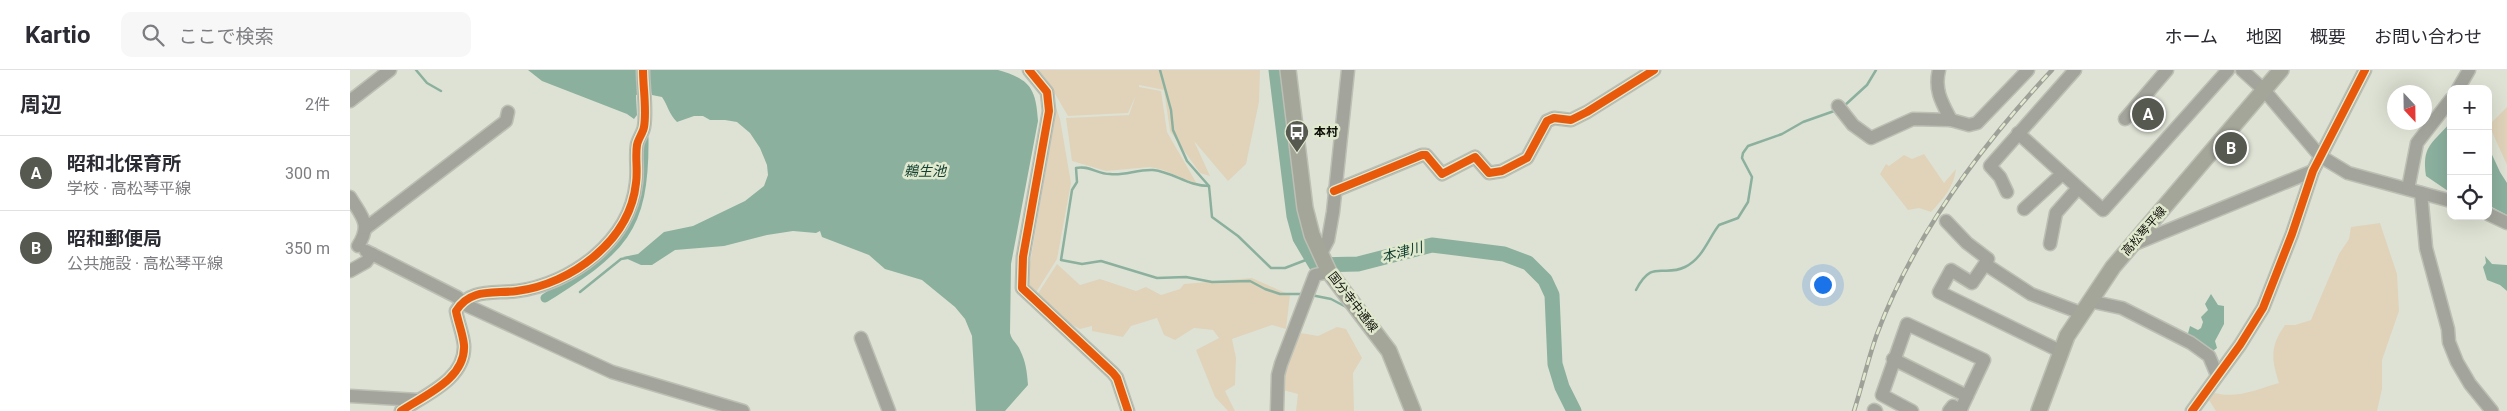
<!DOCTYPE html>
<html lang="ja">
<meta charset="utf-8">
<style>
:root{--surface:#fff;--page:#f7f7f7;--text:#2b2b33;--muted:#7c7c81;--line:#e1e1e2;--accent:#56594f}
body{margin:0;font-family:Roboto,"Noto Sans JP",sans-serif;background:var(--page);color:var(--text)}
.controls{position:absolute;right:15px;top:15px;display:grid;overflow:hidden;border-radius:10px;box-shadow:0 5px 20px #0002}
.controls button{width:45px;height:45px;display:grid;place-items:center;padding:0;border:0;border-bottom:1px solid var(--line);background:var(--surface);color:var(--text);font:25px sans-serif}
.compass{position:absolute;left:2037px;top:15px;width:45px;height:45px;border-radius:50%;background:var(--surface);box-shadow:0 5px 20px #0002;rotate:158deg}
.you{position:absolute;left:1472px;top:214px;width:18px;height:18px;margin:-12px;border:4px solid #fff;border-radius:50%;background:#1a73e8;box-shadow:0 0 0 8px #1a73e833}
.badge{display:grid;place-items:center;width:32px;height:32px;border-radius:50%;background:var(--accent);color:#fff;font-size:16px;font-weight:700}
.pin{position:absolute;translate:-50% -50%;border:2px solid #fff;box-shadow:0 1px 5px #0006}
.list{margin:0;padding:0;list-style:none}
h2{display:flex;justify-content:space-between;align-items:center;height:65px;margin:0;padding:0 20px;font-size:21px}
h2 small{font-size:16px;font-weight:400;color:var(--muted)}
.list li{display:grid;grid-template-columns:32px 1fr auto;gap:15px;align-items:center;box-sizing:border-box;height:75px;padding:0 20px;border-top:1px solid var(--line)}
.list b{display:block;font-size:19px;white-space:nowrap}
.list p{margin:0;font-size:16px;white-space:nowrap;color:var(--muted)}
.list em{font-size:16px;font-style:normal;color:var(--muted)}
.icon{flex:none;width:28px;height:28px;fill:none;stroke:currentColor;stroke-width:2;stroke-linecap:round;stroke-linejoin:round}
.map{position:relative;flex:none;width:2157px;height:341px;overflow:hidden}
header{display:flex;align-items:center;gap:30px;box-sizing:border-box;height:70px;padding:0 25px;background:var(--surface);border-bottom:1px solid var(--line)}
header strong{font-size:24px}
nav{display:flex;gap:28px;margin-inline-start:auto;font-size:18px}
.search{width:350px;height:45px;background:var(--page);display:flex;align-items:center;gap:12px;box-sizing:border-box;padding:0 18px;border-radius:10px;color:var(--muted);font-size:19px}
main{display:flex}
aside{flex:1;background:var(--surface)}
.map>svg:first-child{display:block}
.green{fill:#e0d3ba}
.water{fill:#8bb09e}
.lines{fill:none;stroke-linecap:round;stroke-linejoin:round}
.stream{stroke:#8bb09e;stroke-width:2.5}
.canal{stroke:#8bb09e;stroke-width:9}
.river{stroke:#8bb09e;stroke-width:15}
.minor-casing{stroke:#bcbfb4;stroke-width:15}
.major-casing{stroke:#bcbfb4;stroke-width:18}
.minor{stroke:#a3a49b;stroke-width:12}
.major{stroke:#a5a69a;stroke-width:15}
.rail-casing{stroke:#9ea198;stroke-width:4.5}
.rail{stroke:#e0e8ce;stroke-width:2.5;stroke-dasharray:8;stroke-linecap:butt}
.cycleway-casing{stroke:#e0e8ce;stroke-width:11}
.cycleway{stroke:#e8590c;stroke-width:8}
.labels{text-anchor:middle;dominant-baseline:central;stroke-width:5;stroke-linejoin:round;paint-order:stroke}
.poi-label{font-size:12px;font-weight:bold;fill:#0d0f07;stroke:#e0e8ce;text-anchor:start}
.street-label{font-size:12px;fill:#0d0f07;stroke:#e0e8ce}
.water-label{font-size:14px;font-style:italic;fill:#134132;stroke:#e0e8ce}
</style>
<header>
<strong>Kartio</strong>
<div class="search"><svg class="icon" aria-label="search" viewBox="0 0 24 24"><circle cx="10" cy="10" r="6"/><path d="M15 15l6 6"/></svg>ここで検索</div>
<nav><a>ホーム</a><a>地図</a><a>概要</a><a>お問い合わせ</a></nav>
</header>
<main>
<aside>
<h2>周辺<small>2件</small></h2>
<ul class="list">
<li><span class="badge">A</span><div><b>昭和北保育所</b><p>学校 · 高松琴平線</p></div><em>300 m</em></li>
<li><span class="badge">B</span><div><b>昭和郵便局</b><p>公共施設 · 高松琴平線</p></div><em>350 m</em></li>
</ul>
</aside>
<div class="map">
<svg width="2157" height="341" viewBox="0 0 2157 341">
<rect width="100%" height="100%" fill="#dee2d4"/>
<g class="green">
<path d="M685,0H910L909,32L896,94L878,111L844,71L860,106L850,103L820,61L814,20L789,15V17L811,21L817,62L847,114L813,100L800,97L756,101L722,91L716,48L779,45L786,25L778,43L718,46L701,17Z"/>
<path d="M704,32L710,49L721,113L707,189L685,224L678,218L677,212L705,44Z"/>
<path d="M2157,37V95L2139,55Z"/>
<path d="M1574,84L1594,113L1606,99C1604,117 1593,129 1581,142L1569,138L1558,140L1530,104L1536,94L1539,96L1554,85L1562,89Z"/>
<path d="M2030,153L2047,204L2049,241L2032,290V319L2027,341H1866L1857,327L1865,323C1887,329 1908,319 1929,313C1921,289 1920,276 1935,255H1945L1961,250L1989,184L1999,169L2001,157Z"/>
<path d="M707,194L730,215L750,209L786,221L796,217L811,225L830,219L834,214L902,208L940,225L936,259L922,255L882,269L886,288L885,315L875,321L885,341H878L865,327L846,280L869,268L863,260L844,258L825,270L814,265L807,248L781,256L773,267L742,261V256L730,259L715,251L687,225Z"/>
<path d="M987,257L996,259L1012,288L1003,303L1004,341H946L948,324L933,320C934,298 939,282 951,263L968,266Z"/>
</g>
<g class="water">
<path d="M178,0H286L287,17L300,16V0H648C680,9 686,18 688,51L661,194L660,263C662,271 667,273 670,280C676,292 677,302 678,315L655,341H626L622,266L615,249L605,237L572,210L535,199L519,185L472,167L470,161L466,163L443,161L417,165L374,176L325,180L302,195H291L273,187L288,184L314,162L343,156L395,131L414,116L418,105L417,95L410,78L400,63L387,52L375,50H360L353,46H344L327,52C319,44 318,36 312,27L302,25L301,22L286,25L287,45L284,49L277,44L192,11Z"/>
<path d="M2099,54L2101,55V123L2076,106C2072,76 2081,75 2099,54Z"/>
<path d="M2138,76L2150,102L2157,113V145L2138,135Z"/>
<path d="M2135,186L2142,194L2157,195V221L2150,215L2137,210L2133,197L2136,193Z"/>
<path d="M1861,224L1868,235L1874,236V254L1865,271L1867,278L1863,281L1837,267L1840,256L1848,260L1851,258L1853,252L1851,247L1858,240L1855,234Z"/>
</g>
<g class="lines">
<g class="stream">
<path d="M66,0L77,13L91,21"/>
<path d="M810,0L821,40L823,60L837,91L859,116L862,147L888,166L921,198H935L961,188"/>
<path d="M1494,36L1517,15L1526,0"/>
<path d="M859,116C838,116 823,102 803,100C788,99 774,106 760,104C747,104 739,95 726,98L727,112L722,120L711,190L732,194L751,191L807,208L836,207L862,212L900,211L915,219L930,224H953"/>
<path d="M1286,220C1303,188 1312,208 1335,197C1353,188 1358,169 1369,155L1388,148L1398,132L1402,107L1392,88L1393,83L1398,76L1432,64L1453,52L1487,40"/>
<path d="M230,222L271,189L277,188"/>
<path d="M961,225L981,229L998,238"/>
</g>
<path class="canal" d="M195,228C271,180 295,161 294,68"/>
<path class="river" d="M926,0L944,146L950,168L966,195L1008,194L1082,175L1154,184L1178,193L1195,210L1202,225L1205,294L1212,317L1224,341"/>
<g class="minor-casing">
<g id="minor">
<path d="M679,0L697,22L699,41L673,187L672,218L763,303L767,308L778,341"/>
<path d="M1589,0C1584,20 1592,33 1601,50L1619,55L1627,53L1678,0"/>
<path d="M1892,0L1914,20L1970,86L1998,103L2101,131"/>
<path d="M2108,19L2119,0"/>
<path d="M0,31L40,0"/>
<path d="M1488,36L1503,55L1521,68L1563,49L1601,50"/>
<path d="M1775,49L1817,0"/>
<path d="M1668,63L1753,140L1878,0"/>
<path d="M2058,119L2067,73L2101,29"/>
<path d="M984,121L1072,85H1076L1092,104L1125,87L1139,103L1152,101L1177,88L1197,51L1204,48L1221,50L1237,42L1304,0"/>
<path d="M1657,122L1650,107L1640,96L1725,0"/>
<path d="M2071,123L2076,178L2098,259L2099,272L2107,292L2120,314L2142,341"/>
<path d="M0,127C12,147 22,154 8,176"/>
<path d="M1674,139L1712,104"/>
<path d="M2138,144L2157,153"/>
<path d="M1596,151L1617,173L1638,189L1635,194L1681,224L1731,243"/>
<path d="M16,158L156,51L158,42"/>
<path d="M1700,174L1706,143L1728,118"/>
<path d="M1782,175L1963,101"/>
<path d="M22,184L107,227L118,236L262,302L393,341"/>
<path d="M970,185L978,170L983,142L998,0"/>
<path d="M1635,194L1622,213L1601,200L1589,222L1710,281"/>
<path d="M0,201L16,192L22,184L16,181"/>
<path d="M1739,231L1772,238L1841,273L1859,286L1867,305"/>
<path d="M511,268L539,341"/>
<path d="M1543,289L1617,326"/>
<path d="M0,326L68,330"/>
<path d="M1524,340L1526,341"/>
<path d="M51,341C75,325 116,309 114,275C113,264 108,252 106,241C120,218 143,224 167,221C221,214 280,171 286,113C288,100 285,87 287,75C288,69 293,63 294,57C297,40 293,18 293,0"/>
<path d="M927,341L928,305L931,294L965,205L979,202"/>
<path d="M1562,341L1532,325L1557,254L1634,290L1610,341"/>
<path d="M1599,341L1603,336L1611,341"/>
<path d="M1842,341L1890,275L1913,238L1942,164L1963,101L2015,0"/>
</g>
</g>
<g class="major-casing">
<g id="major">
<path d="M938,0L955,138L962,165L979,202L1039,281L1063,341"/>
<path d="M1689,341L1717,266L1763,197L1931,0"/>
</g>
</g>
<use href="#minor" class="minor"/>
<use href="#major" class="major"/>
<g class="rail-casing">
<path id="rail" d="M1504,341C1512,316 1518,289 1527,264C1564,165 1630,77 1702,0"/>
</g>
<use href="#rail" class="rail"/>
<g class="cycleway-casing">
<g id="cycleway">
<path d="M679,0L697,22L699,41L673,187L672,218L763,303L767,308L778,341"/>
<path d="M984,121L1072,85H1076L1092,104L1125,87L1139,103L1152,101L1177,88L1197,51L1204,48L1221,50L1237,42L1304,0"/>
<path d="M51,341C75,325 116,309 114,275C113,264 108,252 106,241C120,218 143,224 167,221C221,214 280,171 286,113C288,100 285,87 287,75C288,69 293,63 294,57C297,40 293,18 293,0"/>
<path d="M1842,341L1890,275L1913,238L1942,164L1963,101L2015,0"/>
</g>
</g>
<use href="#cycleway" class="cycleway"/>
</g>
<defs>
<g id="bus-pin" transform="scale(1.25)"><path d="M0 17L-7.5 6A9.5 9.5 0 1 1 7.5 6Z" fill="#56594f" stroke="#e0e8ce"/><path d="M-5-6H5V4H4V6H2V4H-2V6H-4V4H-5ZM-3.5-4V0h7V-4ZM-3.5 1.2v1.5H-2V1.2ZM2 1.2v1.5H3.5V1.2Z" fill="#fff"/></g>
</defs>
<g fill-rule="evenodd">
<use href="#bus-pin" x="947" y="62"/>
</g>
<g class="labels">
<g class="poi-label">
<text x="964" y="62">本村</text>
</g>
<g class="street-label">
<text transform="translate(1794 161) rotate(-49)">高松琴平線</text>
<text transform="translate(1003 232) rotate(52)">国分寺中通線</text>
</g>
<g class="water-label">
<text x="575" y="101">鵜生池</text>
<text transform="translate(1052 182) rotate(-15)">本津川</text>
</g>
</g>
</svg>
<div class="controls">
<button>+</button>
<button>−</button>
<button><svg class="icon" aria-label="locate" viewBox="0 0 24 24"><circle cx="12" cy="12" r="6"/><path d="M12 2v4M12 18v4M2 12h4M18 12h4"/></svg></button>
</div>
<svg class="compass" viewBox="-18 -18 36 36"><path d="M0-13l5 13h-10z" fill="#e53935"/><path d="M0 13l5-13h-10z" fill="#7c7c81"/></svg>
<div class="you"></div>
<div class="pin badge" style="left:1798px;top:44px">A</div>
<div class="pin badge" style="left:1881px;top:78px">B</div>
</div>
</main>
